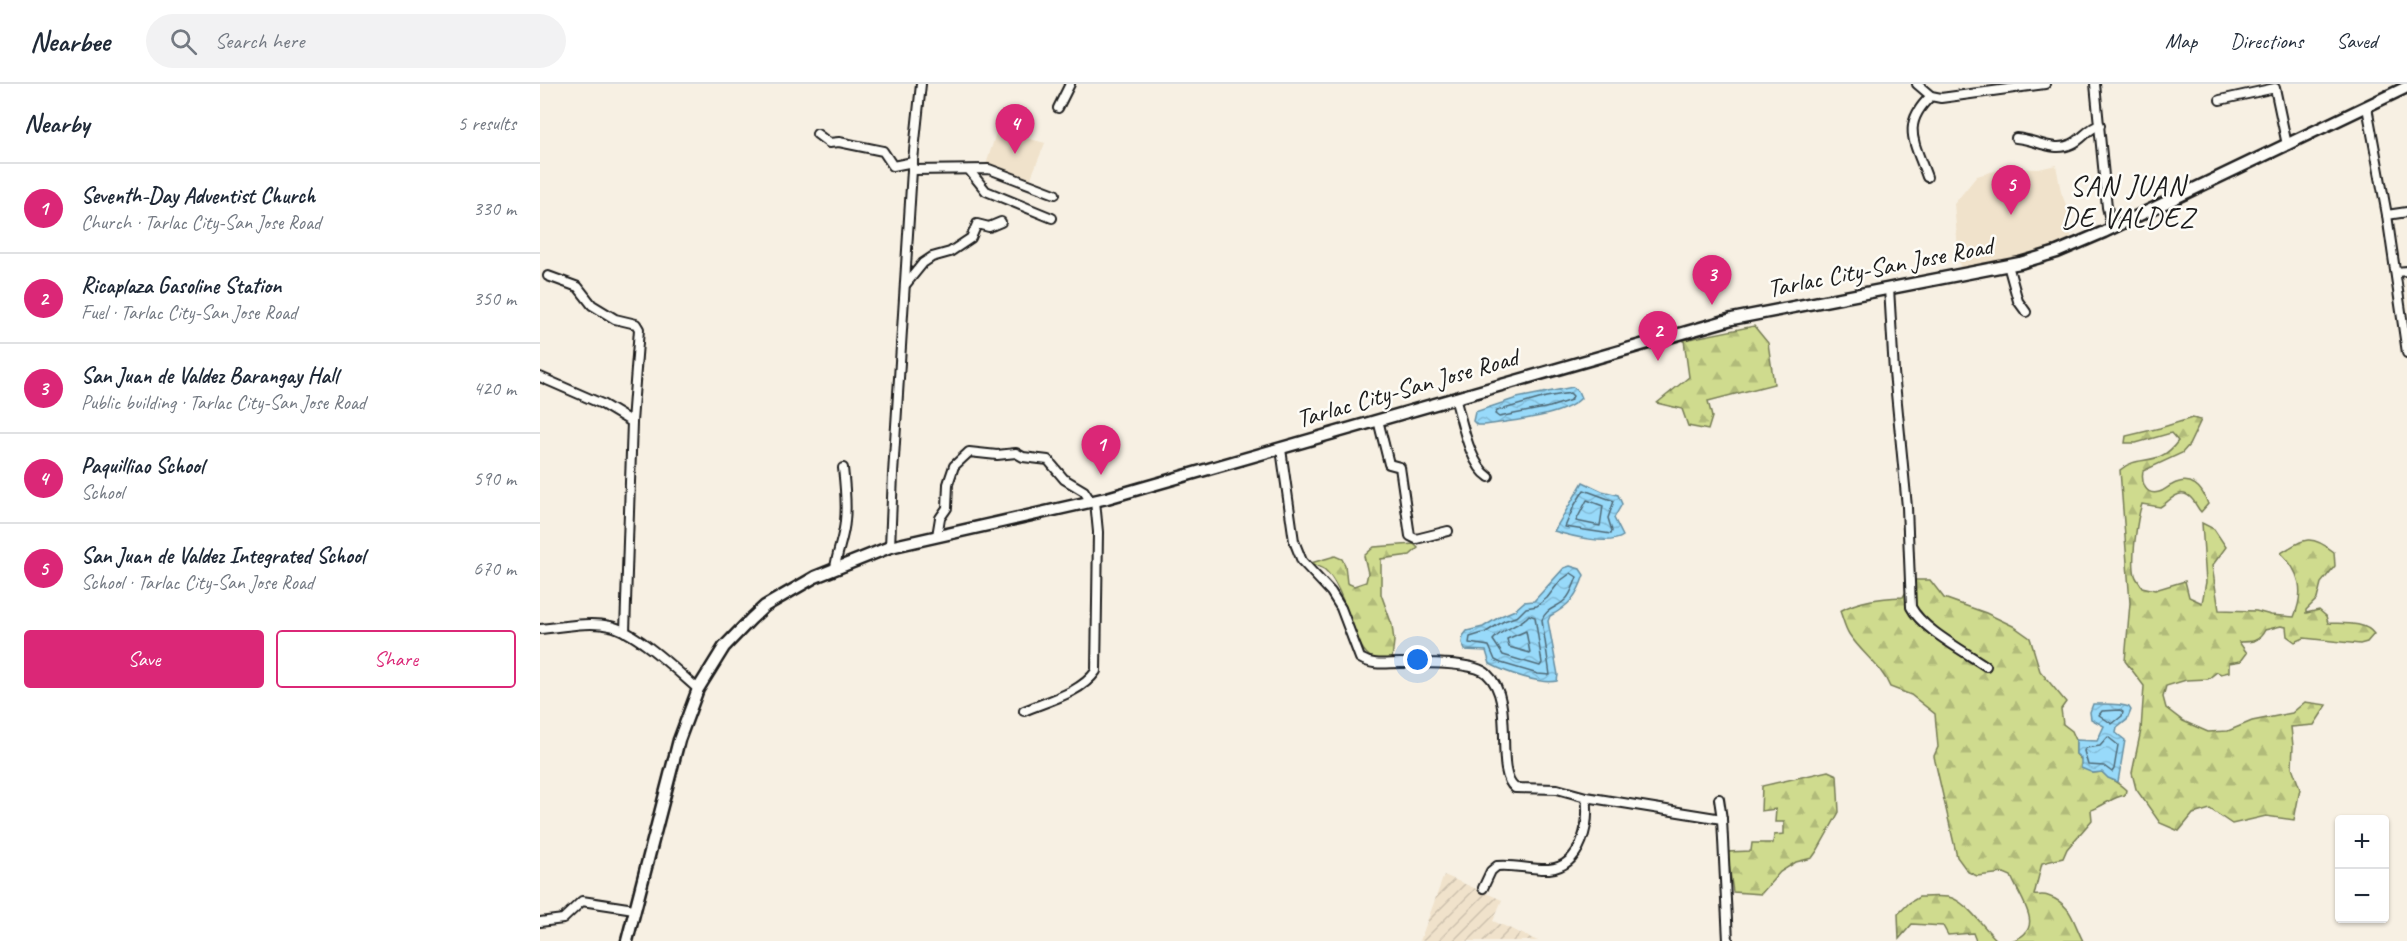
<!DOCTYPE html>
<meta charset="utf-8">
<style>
:root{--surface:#fff;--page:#f2f2f3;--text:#1f2937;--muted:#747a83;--line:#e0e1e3;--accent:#db2777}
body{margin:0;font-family:Caveat,sans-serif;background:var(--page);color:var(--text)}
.controls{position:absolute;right:18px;bottom:18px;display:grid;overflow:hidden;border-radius:6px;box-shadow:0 2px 4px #0004}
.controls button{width:54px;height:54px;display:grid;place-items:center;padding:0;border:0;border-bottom:2px solid var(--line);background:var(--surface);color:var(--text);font:30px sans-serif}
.you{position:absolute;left:878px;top:576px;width:21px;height:21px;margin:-15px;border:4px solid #fff;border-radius:50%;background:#1a73e8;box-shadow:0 0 0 9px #1a73e833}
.badge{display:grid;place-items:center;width:39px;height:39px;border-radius:50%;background:var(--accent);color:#fff;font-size:20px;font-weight:700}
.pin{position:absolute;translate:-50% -50px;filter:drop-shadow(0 2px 3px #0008)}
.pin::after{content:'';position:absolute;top:32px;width:21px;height:18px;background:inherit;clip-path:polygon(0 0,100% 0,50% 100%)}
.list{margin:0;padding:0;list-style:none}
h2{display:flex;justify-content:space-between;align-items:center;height:78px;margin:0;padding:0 24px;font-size:26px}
h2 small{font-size:20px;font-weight:400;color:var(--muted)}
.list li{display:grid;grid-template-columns:39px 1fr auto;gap:18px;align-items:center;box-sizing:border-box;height:90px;padding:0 24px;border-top:2px solid var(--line)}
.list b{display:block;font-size:22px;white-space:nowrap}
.list p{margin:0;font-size:20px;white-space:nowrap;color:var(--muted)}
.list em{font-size:20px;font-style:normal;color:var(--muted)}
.actions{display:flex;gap:12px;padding:18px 24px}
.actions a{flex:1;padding:14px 0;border:2px solid var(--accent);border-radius:6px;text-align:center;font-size:21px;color:var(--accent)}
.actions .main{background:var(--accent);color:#fff}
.icon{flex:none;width:33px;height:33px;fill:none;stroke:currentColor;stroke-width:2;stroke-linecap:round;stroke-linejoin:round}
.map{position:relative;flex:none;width:1867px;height:857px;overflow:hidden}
header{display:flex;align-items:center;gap:36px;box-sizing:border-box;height:84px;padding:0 30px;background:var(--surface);border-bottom:2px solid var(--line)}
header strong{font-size:28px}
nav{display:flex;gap:33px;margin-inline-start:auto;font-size:21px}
.search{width:420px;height:54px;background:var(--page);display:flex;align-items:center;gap:15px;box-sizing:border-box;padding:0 21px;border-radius:33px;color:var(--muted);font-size:22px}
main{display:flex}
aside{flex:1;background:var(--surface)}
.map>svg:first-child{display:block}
.built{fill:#f0e2cb}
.industrial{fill:url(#industrial-furrows)}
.forest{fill:url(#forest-firs);stroke:#767c55;stroke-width:1.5}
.water{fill:url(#water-waves);stroke:#668ea1;stroke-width:1.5}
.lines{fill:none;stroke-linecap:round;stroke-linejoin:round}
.shore{stroke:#4e6875;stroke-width:1.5}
.minor-casing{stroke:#1c1c1c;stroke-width:12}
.major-casing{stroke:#1c1c1c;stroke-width:15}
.minor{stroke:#fdfcf7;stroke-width:8}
.major{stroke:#fdfcf7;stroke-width:10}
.labels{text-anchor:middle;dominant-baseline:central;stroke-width:5;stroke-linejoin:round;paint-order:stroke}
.street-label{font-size:26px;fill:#1c1c1c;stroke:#fdfcf7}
.quarter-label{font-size:28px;letter-spacing:1.5px;fill:#1c1c1c;stroke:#fdfcf7}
</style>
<header>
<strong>Nearbee</strong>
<div class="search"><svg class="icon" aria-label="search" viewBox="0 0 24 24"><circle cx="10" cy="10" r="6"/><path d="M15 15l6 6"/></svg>Search here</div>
<nav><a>Map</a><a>Directions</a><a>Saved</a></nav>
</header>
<main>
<aside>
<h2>Nearby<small>5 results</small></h2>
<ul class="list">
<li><span class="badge">1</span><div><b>Seventh-Day Adventist Church</b><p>Church · Tarlac City-San Jose Road</p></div><em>330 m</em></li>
<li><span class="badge">2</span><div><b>Ricaplaza Gasoline Station</b><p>Fuel · Tarlac City-San Jose Road</p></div><em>350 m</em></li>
<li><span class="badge">3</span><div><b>San Juan de Valdez Barangay Hall</b><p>Public building · Tarlac City-San Jose Road</p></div><em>420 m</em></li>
<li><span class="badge">4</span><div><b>Paquilliao School</b><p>School</p></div><em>590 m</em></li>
<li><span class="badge">5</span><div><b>San Juan de Valdez Integrated School</b><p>School · Tarlac City-San Jose Road</p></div><em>670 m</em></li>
</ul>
<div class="actions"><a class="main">Save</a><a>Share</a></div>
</aside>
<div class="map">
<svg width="1867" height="857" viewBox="0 0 1867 857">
<defs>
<pattern id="industrial-furrows" width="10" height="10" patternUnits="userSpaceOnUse" patternTransform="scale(1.5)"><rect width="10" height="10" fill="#f0e2cb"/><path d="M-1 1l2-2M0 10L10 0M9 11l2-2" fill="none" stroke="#cdc1ae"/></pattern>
<pattern id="forest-firs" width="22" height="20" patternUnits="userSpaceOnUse" patternTransform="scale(1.5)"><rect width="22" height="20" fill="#cfdb8e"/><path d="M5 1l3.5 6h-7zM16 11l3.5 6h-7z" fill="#b1bb7a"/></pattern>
<pattern id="water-waves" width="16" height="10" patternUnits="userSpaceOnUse" patternTransform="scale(1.5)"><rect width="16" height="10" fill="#98dafa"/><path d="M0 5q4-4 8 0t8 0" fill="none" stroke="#82bad6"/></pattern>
</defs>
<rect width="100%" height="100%" fill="#f7f0e3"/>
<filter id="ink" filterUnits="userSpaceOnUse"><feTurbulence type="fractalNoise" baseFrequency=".0167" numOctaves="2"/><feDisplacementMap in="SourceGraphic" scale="12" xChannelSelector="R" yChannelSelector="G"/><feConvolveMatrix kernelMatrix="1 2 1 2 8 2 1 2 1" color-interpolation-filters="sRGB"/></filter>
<g filter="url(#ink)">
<g class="built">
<path d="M457,46L505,59L490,96L446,81Z"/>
<path d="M1516,81L1521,108L1528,126L1532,158L1501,169L1420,186L1414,120L1437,92L1465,84L1499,85Z"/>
</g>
<path class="industrial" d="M904,791L962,816L953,837L998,857H880Z"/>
<g class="forest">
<path d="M1214,242L1228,259L1234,300L1168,317L1172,333L1168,346L1148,342L1142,325L1117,319L1149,293L1144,256Z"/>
<path d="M1652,334L1661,336L1649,361L1642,369L1603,387C1601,398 1605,412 1619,408C1624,407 1627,403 1632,401C1651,391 1662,403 1668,420L1661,428C1657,424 1655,418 1652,415C1640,402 1630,417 1620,423L1602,420C1597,434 1591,477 1595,491C1596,495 1600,499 1602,503L1615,506L1645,497L1649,513L1662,519L1666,498L1662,439L1674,445L1686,463L1672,482L1679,526L1716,527L1731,531L1754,533C1765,507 1760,488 1741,469C1765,454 1771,450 1794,468L1795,482L1781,499L1777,515L1766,526V529L1779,526L1786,532L1788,539C1802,540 1825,537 1834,550L1827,558L1820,560L1764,554L1755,558L1747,552L1746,543L1741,542L1725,546C1719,558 1712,558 1699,558L1707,569L1701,577L1689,579V588L1681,590L1677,588L1668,595L1646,596L1626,602L1623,613L1626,624L1643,637L1668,648L1688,647L1712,637L1752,629L1765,618L1787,621L1774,641L1751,643L1753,662L1752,683L1760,705L1754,736L1726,732L1692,740L1670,725L1653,730L1639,747L1620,739L1596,705L1592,689L1601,646L1604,602L1585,577L1590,519L1580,386C1599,369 1618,385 1638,357L1631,349L1596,359H1585L1586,352L1620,344Z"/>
<path d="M874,460L878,464L870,471L841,475V510L852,541L854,557L852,575C846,575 838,576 833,574C813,568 807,504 784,485C780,483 775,481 771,479L795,472L802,475L805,481L807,499L814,502L826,498L828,489L824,472L834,463Z"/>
<path d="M1373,496H1390L1404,514L1446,529L1473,542L1490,554L1500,587L1526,618L1521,625L1523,640L1532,647L1536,656V670L1553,689L1562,688C1569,695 1578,698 1586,706L1585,711C1572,713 1564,722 1551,726L1552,736L1527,765L1523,774L1502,779L1494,811C1498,812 1503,810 1508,812C1532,820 1533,838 1543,857H1471C1508,846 1480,815 1471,792L1464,789L1437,792L1428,788L1417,773L1395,677L1394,672L1398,663L1395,630L1371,611L1350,603C1341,581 1322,570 1309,550C1305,544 1303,535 1300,527C1319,516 1341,514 1363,513Z"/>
<path d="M1288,687L1297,691L1299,728L1277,767L1272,774L1256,778L1240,788L1221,810L1193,808L1187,768L1211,767L1212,759H1233L1234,751L1244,750V738H1235L1236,725L1221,727L1222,702Z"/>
<path d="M1379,813C1389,813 1399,812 1408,813C1425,815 1445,846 1458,857H1436L1433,849L1408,851L1403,842L1372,840L1359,855L1358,830L1369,819Z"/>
</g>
<g class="water">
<path d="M1033,303L1038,307L1041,314C1024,333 969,337 944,341H937L933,337L935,328L977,314Z"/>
<path d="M1043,398L1062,407L1078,411L1082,420L1074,434L1083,452C1070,462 1030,452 1014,447Z"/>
<path d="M1030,482L1040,485L1044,491C1037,512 1029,522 1010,532L1008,537L1018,591L1017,597C1001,601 965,588 950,580L946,567L925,566L922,559L923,552L927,547L943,543L961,532L975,526L984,518L994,517L1024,484Z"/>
<path d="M1553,620C1564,620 1580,619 1589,623L1591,626L1587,636L1577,644L1576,649L1585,656L1578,698L1568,694L1562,688L1553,689L1541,684V674L1536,670V656L1557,657L1564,642L1551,635L1550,628Z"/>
</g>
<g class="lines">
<g class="shore">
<path d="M1030,309L1033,312L1031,316L1010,323L959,333L955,330L957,327L1006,313Z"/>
<path d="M1044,406L1074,417L1068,434L1072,447L1071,450L1025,443L1034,422Z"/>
<path d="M1047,416L1063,422L1060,442L1036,437Z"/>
<path d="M1031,489L1037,493C1034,500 1031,511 1025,516C1017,524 1006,524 1002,536L1010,591L998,590L961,579L955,576L949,562L929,559L930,553L946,548L964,537L978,532L986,524L997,522L1007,514L1020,497Z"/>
<path d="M989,531L995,533L1002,579L1000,582L963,571L953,556C962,544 979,543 989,531Z"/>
<path d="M986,547L990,569L969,563L967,555Z"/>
<path d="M1580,626L1583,628L1582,632L1572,640L1559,631L1562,627Z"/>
<path d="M1568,653L1578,661L1574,685L1572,688L1564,682L1548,681L1544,667L1546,664L1560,662Z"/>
</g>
<g class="minor-casing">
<g id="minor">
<path d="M1377,0L1391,12L1401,14L1505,0"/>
<path d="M1555,0L1567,123L1572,144"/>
<path d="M1680,16L1735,4L1747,61"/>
<path d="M1827,23L1847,131L1867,269"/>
<path d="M518,24L530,0"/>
<path d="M277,50L289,59L299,58L343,67L353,82L373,78"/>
<path d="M1476,54C1495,55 1513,69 1532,60C1543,55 1548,44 1560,41"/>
<path d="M372,86L449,85L515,110"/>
<path d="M429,86L446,107L512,134"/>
<path d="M1387,93C1375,59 1360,41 1391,12"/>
<path d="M1847,131L1867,128"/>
<path d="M1468,181L1478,217L1486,228"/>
<path d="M1856,188L1867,187"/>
<path d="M8,192L38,203L52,221L75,235L96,240L99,245L92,338L85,548"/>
<path d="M366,200L383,179L392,173L410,168L431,154L437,140L449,143L461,138"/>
<path d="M1349,204L1354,288L1367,423L1371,523C1382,545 1424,567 1446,582"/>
<path d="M0,293L62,320L92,338"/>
<path d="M915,314C922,336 929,380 949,393"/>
<path d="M838,336L849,380L860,383L870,452L876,455L908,447"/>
<path d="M741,365L754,457L762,477L791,508L801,524L820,574C833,582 846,579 861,579C880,579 934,577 947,590C977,617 953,687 975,704L1017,705L1046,713L1182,735L1188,857"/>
<path d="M397,452L400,434L407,424L408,400L414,382L429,368L457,371L476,369L483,373L508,376L524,395L544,407L551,418"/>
<path d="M350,463L353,390L372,86L381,0"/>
<path d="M295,484C297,468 304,453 305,437C307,419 305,402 303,384"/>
<path d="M0,545C22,543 49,537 70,542C96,547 137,587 158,605"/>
<path d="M484,627C507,617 541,609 556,587L558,448L555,417"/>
<path d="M1179,715L1182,735"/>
<path d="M943,804L951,787L957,782C974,780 992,786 1009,785C1042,782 1050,739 1046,713"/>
<path d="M0,838L23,835L42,817L94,825"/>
</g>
</g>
<g class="major-casing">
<path id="major" d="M87,857L139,656L158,605L184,563L211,535L225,522L275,493L350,463L567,414L1192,235L1480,179L1517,168L1564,148L1867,3"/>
</g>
<use href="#minor" class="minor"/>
<use href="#major" class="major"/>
</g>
</g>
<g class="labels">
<g class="street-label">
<text transform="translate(1340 183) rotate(-11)">Tarlac City-San Jose Road</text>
<text transform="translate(867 304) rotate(-16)">Tarlac City-San Jose Road</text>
</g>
<g class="quarter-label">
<text x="1588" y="101">SAN JUAN<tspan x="1588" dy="32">DE VALDEZ</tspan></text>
</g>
</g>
</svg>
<div class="controls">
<button>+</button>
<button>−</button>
</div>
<div class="you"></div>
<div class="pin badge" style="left:561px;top:391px">1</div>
<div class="pin badge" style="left:1118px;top:277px">2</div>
<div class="pin badge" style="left:1172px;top:221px">3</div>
<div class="pin badge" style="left:475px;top:70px">4</div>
<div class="pin badge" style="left:1471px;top:131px">5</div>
</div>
</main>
